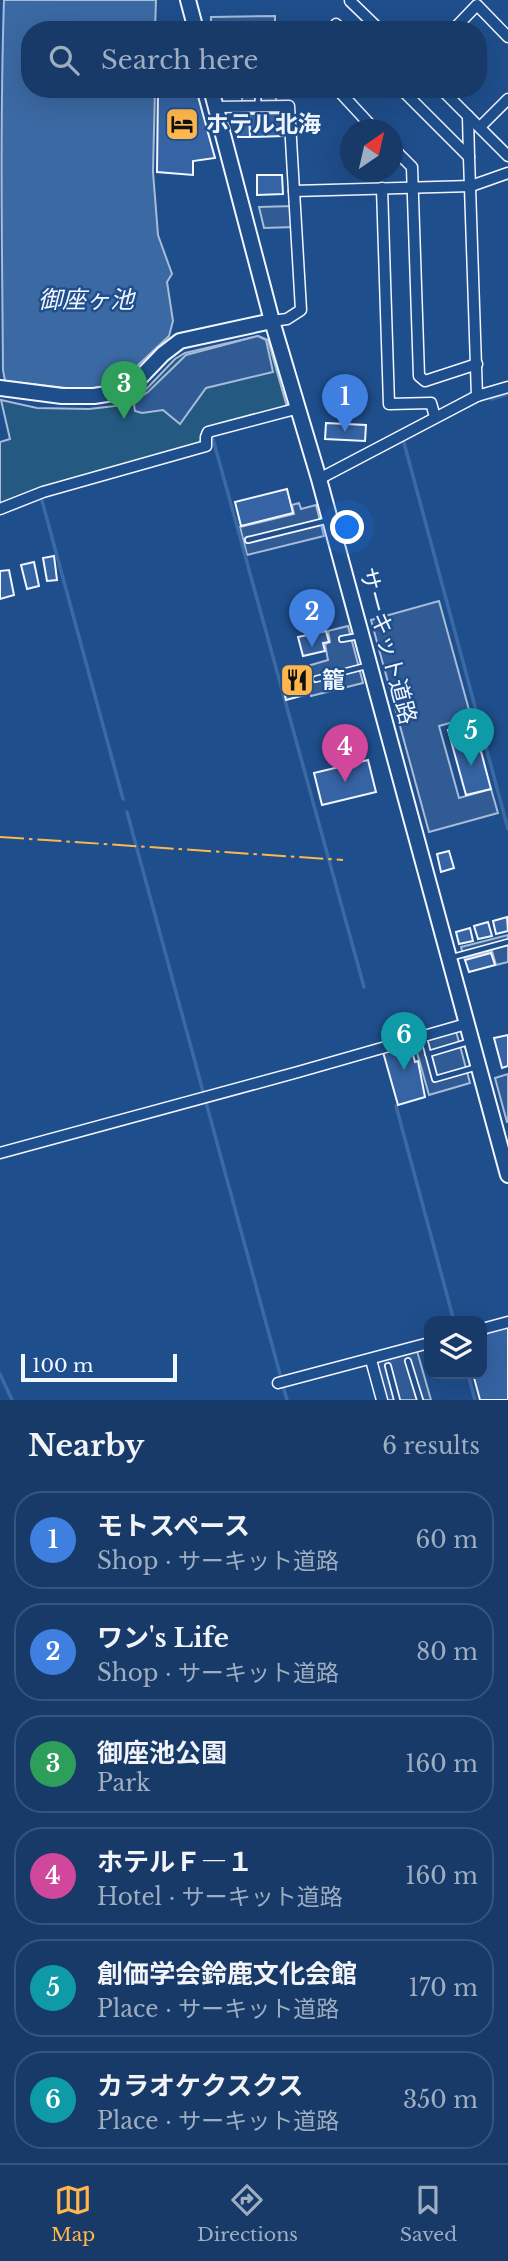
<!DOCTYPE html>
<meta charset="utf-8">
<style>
:root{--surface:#173a69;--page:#244571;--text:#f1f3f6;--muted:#9eadc0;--line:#36547d;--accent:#ffb74d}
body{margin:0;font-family:"Libre Baskerville","Noto Sans JP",serif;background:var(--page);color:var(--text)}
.controls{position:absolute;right:21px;bottom:21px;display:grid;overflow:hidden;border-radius:14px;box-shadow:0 7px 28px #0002}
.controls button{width:63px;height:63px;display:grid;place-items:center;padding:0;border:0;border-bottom:2px solid var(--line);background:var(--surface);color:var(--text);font:35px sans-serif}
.compass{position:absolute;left:340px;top:119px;width:63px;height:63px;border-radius:50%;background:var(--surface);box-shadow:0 7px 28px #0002;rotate:34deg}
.scale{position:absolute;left:21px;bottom:18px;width:156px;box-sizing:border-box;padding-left:7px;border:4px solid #f2f6ff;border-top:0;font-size:19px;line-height:24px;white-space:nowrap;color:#f2f6ff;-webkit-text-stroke:5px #1f4e8c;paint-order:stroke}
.you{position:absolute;left:348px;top:528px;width:24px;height:24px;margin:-18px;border:5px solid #fff;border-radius:50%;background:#1a73e8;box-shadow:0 0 0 10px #1a73e833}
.badge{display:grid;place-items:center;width:46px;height:46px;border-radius:50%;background:var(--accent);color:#fff;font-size:23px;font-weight:700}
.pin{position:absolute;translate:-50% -58px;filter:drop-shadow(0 2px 4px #0008)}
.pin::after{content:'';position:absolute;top:37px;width:24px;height:21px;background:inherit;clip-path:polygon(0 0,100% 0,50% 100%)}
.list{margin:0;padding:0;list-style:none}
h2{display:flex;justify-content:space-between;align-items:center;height:91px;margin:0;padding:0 28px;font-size:30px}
h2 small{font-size:23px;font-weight:400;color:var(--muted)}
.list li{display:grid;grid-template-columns:46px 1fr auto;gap:21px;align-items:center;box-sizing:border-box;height:98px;margin:0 14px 14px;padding:0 14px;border:2px solid var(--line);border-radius:28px}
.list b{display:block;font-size:26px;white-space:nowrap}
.list p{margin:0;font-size:23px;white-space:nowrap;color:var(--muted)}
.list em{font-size:23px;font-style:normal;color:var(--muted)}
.icon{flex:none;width:38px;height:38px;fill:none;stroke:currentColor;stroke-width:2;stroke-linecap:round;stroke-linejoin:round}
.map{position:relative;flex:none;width:508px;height:1400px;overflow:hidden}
.search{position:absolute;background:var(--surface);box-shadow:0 7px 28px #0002;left:21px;right:21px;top:21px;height:77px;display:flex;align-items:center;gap:18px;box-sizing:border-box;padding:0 24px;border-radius:28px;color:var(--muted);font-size:26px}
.sheet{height:763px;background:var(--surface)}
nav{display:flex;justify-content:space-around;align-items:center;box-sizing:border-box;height:98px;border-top:2px solid var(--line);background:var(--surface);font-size:19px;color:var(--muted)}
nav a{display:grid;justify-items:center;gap:4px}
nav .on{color:var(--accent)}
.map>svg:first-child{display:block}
.green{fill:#245a82;stroke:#a8bbd7;stroke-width:2}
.parking{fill:#305b95;stroke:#a8bbd7;stroke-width:2}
.water{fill:#3b69a3;stroke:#a8bbd7;stroke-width:2}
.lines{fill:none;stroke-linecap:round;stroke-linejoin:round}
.stream{stroke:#3b69a3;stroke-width:3.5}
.building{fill:#3563a3;stroke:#f2f6ff;stroke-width:2}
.lane-casing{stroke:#f2f6ff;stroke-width:8}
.street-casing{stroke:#f2f6ff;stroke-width:13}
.secondary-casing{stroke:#f2f6ff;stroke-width:18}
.lane{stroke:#1f4e8c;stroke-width:4.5}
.street{stroke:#1f4e8c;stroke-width:10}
.secondary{stroke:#1f4e8c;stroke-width:14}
.power{stroke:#ffb74d;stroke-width:2;stroke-dasharray:24 5 3.5 5;stroke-linecap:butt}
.labels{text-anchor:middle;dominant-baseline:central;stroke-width:5;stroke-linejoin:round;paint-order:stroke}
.poi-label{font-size:23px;font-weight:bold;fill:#f2f6ff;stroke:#1f4e8c;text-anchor:start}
.street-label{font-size:23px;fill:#f2f6ff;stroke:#1f4e8c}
.water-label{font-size:24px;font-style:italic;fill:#f2f6ff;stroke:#1f4e8c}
</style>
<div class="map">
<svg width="508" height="1400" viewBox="0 0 508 1400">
<rect width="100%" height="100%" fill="#1f4e8c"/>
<path class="green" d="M258,336L268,340L287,407L206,429L199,444L40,488L0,504V442L10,439L1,400L37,408L89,409L132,404L175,359L185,353Z"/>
<g class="parking">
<path d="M275,16V30H211V17Z"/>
<rect x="242" y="89" width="34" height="12"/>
<path d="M293,206L294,227L264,228L259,207Z"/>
<path d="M258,336L266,340L273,372L206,388L180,424L163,410L142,413L135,411L134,405L136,400L148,392L186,355Z"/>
<path d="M299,503L301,509L316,505L324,536L247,555L240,527L294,514L292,505Z"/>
<path d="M439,601L471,717L439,726L459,798L491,789L498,813L429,832L371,620Z"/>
<path d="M348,626L363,683L311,696L304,667L328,660L325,644L330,642L328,631Z"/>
<path d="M508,935V962L496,965L492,951L464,958L461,947Z"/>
<path d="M456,1031L470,1083L429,1095L414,1042Z"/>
<path d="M508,1074V1122H507L495,1078Z"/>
<path d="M417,1351L431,1400H386L376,1362Z"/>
</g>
<path class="water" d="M4,0H156L155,30H30V89H155L153,172L158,235L172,274L167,282L173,321L169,336L118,384L84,390L5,381L3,370C2,247 0,123 4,0Z"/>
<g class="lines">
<g class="stream">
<path d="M491,399L508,394"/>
<path d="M469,406L477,402"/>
<path d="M406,437L403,439L508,829"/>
<path d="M213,439L364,987"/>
<path d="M41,497L123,799"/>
<path d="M127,812L287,1400"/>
<path d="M396,1106L454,1321"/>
<path d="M0,1374L12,1400"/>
<path d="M468,1374L475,1400"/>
</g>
</g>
<g class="building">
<path d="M158,89H196L215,158L193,161V175L157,172Z"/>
<path d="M282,113L283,136L250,137L249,114Z"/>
<path d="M238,114H249L250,137H238Z"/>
<path d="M257,175H282L283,194L257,195Z"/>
<path d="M326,423L366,425L365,441L325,439Z"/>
<path d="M287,489L293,513L241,526L235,502Z"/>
<path d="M54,556L57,580L47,581L43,558Z"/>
<path d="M34,562L39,586L27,589L21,565Z"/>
<path d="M9,570L14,595L0,599V571Z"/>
<path d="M326,631L329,642L323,643L325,651L303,656L298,637Z"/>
<path d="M301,667L308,694L286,700L284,691L292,689L288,671Z"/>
<path d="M465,725L466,731L475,729L491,789L466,795L448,730Z"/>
<path d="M368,760L376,792L322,805L314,773Z"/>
<path d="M449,851L454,868L441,872L437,854Z"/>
<path d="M507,917L508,931L496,934L493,921Z"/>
<path d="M488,922L492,936L478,939L474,926Z"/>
<path d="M470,928L473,941L459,944L456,932Z"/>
<path d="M491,953L495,965L469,972L465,960Z"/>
<path d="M508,1035V1066L502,1068L494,1038Z"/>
<path d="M410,1044L415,1062L418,1061L425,1097L398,1105L383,1052Z"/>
<path d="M508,1327V1400H480L473,1374H482V1334Z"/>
</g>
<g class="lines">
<g class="lane-casing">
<g id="lane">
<path d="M221,28L259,30"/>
<path d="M258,106V89"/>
<path d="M248,540L329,520"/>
<path d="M342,639L359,636"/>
<path d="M316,679L366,666"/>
<path d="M453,957L508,942"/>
<path d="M425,1042L435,1079L477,1067"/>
<path d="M428,1054L468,1042"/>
<path d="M408,1361L420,1400"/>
<path d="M388,1366L397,1400"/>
</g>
</g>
<g class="street-casing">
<g id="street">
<path d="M350,1L380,30"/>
<path d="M336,24L342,30"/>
<path d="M453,30L477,5L508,37"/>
<path d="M337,89L375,130"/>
<path d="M401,89L469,157L477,396"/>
<path d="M441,89L508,156"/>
<path d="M216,107L289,106L301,310L287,319L272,321"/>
<path d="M468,116L469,157"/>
<path d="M480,127L508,99"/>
<path d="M392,147L412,167L419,376L425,381L477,364"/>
<path d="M382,188L389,404L431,403L435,417"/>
<path d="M294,191L471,186L508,173"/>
<path d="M319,479L477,396L508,387"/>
<path d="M0,509L43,492L206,446V437L208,432L299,408"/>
<path d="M0,1153L298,1072L466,1024"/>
<path d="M482,1329L508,1322"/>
<path d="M371,1360L382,1400"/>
<path d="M278,1383L429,1343"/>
</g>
</g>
<g class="secondary-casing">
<g id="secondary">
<path d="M188,0L196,30"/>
<path d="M211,89L272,321L319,479L508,1175"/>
<path d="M0,388L62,396H94L119,392L138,380L163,354L180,341L272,321"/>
</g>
</g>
<use href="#lane" class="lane"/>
<use href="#street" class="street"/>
<use href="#secondary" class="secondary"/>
<path class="power" d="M0,837L343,860"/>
</g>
<defs>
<g id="hotel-square" transform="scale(1.75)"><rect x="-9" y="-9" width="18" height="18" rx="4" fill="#ffb74d" stroke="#1f4e8c"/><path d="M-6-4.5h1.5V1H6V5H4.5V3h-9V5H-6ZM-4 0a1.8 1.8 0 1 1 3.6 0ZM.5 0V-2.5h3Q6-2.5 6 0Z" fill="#111"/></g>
<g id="restaurant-square" transform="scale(1.75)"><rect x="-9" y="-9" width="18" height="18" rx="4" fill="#ffb74d" stroke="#1f4e8c"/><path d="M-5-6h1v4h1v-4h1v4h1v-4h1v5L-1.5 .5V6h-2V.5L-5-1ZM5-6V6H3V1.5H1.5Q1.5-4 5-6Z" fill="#111"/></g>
</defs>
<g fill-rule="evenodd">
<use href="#hotel-square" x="182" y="124"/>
<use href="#restaurant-square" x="297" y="680"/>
</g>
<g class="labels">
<g class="poi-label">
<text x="206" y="124">ホテル北海</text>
<text x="322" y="680">籠</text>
</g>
<g class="street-label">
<text transform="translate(388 646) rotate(75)">サーキット道路</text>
</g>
<g class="water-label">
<text x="86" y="299">御座ヶ池</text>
</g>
</g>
</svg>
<div class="controls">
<button><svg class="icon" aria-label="layers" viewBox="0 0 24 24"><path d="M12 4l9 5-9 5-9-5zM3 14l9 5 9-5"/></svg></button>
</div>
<svg class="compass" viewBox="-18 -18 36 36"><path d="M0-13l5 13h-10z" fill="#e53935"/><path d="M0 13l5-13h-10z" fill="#9eadc0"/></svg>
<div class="scale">100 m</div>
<div class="you"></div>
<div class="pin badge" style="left:345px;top:432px;background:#3f7fe0">1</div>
<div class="pin badge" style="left:312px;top:647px;background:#3f7fe0">2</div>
<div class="pin badge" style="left:124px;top:419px;background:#2e9e5b">3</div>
<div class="pin badge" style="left:345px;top:782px;background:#d1479c">4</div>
<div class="pin badge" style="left:471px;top:766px;background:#0f9aa8">5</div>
<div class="pin badge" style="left:404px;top:1070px;background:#0f9aa8">6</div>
<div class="search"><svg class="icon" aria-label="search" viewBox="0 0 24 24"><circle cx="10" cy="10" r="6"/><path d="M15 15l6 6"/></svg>Search here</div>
</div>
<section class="sheet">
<h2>Nearby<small>6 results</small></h2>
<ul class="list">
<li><span class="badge" style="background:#3f7fe0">1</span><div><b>モトスペース</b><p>Shop · サーキット道路</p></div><em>60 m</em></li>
<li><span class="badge" style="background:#3f7fe0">2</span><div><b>ワン's Life</b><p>Shop · サーキット道路</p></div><em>80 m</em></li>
<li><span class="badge" style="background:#2e9e5b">3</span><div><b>御座池公園</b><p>Park</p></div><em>160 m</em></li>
<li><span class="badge" style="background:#d1479c">4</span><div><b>ホテルＦ―１</b><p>Hotel · サーキット道路</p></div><em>160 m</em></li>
<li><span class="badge" style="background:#0f9aa8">5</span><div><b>創価学会鈴鹿文化会館</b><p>Place · サーキット道路</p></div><em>170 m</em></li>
<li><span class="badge" style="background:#0f9aa8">6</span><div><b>カラオケクスクス</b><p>Place · サーキット道路</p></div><em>350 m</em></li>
</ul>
</section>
<nav>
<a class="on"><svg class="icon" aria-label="map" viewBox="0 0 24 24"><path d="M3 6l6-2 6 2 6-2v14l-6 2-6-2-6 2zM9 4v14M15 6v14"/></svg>Map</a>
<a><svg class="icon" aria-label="directions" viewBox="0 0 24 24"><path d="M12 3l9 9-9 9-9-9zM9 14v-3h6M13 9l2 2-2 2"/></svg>Directions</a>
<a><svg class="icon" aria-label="saved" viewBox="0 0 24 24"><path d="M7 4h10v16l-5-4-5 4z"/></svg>Saved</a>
</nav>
